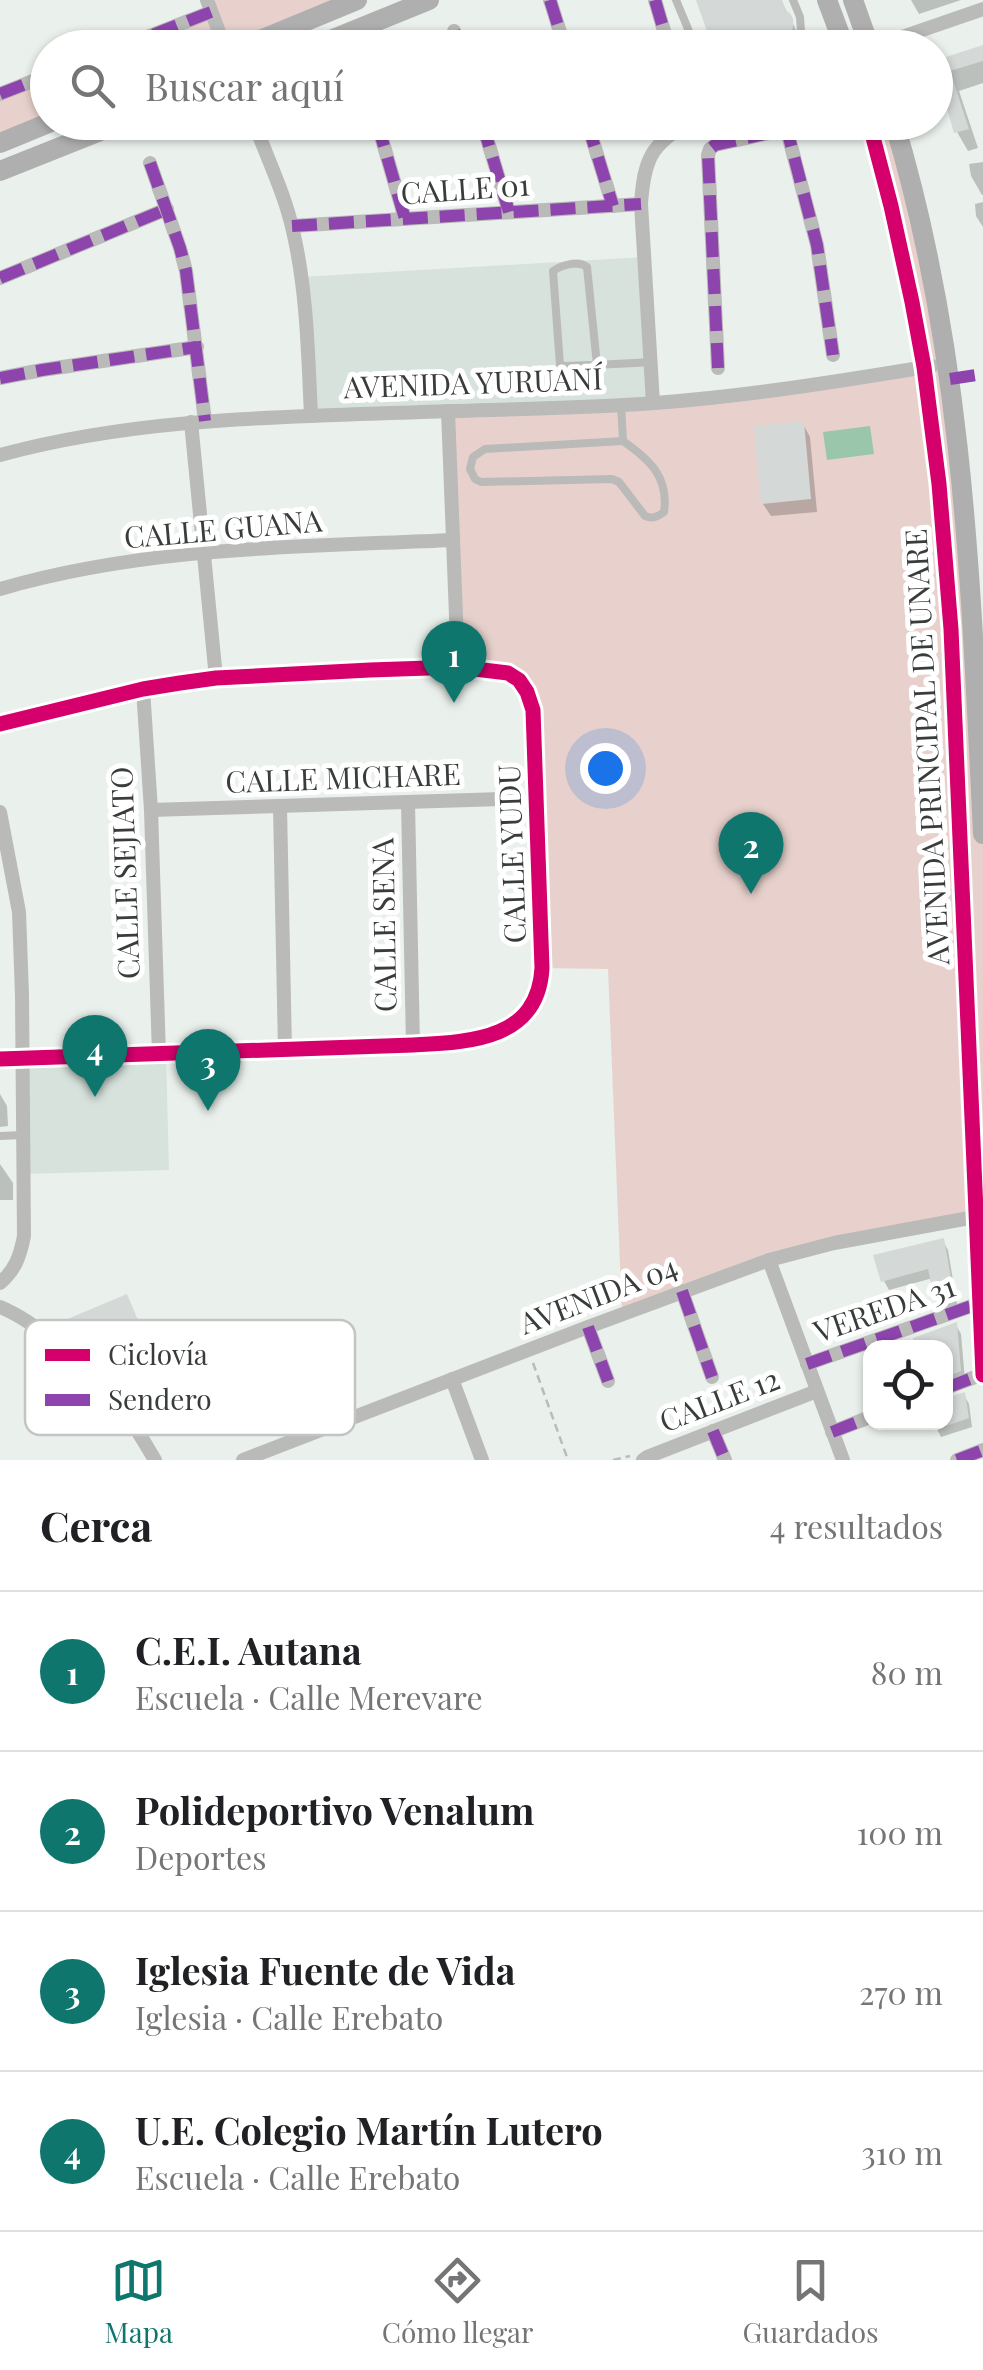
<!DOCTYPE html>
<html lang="es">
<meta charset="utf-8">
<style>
:root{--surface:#fff;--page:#f6f6f6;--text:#202124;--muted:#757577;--line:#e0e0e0;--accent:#0f766e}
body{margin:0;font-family:"Playfair Display",serif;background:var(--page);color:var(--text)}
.controls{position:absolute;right:30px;bottom:30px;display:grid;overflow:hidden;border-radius:20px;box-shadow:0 2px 8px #0004}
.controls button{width:90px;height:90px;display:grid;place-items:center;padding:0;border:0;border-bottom:2px solid var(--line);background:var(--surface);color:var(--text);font:50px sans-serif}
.you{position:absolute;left:605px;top:768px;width:35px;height:35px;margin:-25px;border:8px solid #fff;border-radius:50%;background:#1a73e8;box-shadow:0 0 0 15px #1a73e833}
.badge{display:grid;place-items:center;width:65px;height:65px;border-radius:50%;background:var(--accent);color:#fff;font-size:32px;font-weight:700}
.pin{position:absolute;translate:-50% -82px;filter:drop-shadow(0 2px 5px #0008)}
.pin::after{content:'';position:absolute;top:52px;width:35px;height:30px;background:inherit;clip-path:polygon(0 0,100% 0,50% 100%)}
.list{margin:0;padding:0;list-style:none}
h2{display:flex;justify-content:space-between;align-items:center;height:130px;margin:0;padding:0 40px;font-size:42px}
h2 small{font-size:32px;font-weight:400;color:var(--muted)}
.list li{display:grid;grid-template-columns:65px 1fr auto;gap:30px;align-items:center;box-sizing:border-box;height:160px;padding:0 40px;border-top:2px solid var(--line)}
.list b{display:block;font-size:38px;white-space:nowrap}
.list p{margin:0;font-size:32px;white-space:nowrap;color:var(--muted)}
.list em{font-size:32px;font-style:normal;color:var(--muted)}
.icon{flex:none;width:55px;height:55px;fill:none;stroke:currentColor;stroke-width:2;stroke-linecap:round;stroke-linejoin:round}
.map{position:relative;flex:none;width:983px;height:1460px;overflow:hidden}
.search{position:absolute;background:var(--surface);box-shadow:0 2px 8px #0004;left:30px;right:30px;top:30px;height:110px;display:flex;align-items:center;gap:25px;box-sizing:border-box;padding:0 35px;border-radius:55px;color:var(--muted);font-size:38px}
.sheet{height:770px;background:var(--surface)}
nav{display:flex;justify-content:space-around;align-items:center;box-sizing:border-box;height:140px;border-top:2px solid var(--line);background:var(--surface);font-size:28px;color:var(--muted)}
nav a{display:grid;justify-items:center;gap:5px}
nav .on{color:var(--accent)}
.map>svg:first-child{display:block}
.built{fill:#d7e2dc}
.green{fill:#e8d1cc}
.water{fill:#9ac6ac}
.shadow{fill:#0003}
.building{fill:#d4d8d6}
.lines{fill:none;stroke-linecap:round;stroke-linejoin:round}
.path{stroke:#babbba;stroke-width:2.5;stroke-dasharray:8 5;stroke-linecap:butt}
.lane{stroke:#babab9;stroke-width:8}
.street{stroke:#babab9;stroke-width:14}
.secondary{stroke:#b0afaf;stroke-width:20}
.quiet{stroke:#8e44ad;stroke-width:12;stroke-dasharray:25 12;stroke-linecap:butt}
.cycleway-casing{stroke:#fff;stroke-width:21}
.cycleway{stroke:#d6006c;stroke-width:15}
.labels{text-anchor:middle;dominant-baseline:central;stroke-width:10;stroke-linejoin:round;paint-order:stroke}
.street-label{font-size:30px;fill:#383c3a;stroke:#fff}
.key{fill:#fff;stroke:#c3c4c4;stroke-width:2.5}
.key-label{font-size:28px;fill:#383c3a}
</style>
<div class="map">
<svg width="983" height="1460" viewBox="0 0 983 1460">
<rect width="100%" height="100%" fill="#eaf0ec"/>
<g class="built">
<path d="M645,257L653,403L311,415L301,277Z"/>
<path d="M166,1054L169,1170L24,1174L23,1058Z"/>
</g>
<g class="green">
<path d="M215,0H357L241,47L119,48L211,12L208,3Z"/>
<path d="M47,75L48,122L0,143V94Z"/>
<path d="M869,123H894L937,297L983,834V1375L977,1217L834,1243L622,1314L608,969L542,968L535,731L519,680L458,667L448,411L653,403L923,367Z"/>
</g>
<path class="water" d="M870,426L874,454L827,460L823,432Z"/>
<g class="shadow">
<path d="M699,0H781L796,30L797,38L793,43L785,38L762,48H714Z"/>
<path d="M911,0H961L919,14Z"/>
<path d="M983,48V83L959,91L978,148L968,151L957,132L938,73Z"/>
<path d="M983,162V195H982L971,176L969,164Z"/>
<path d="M983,202V227L976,216L975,204Z"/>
<path d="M803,424L810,437L817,512L771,516L763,504Z"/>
<path d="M0,1094L7,1106L8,1126L0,1127Z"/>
<path d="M0,1164L13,1183V1200H0Z"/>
<path d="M943,1241L948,1250L958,1310L944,1315L939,1306L933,1278L889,1290L884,1281Z"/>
<path d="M131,1306L143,1334L88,1357L71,1344L65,1333Z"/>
<path d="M956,1325L961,1334L965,1380L946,1388V1348Z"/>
<path d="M964,1395L969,1404L972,1427L941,1437L933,1422H946V1401Z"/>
</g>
<g class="building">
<path d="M696,0H782L786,11L790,13L793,19V28L787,35L778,30L736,48H713Z"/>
<path d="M983,45V61L950,71L969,129L954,133L936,71L949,67L946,57Z"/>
<path d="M804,421L811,499L761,504L754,426Z"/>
<path d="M944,1238L955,1301L936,1307L928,1269L881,1282L873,1255Z"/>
<path d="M127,1294L140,1325L81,1349L63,1334L58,1323Z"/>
<path d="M957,1322L961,1371L946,1377V1348H917L913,1338Z"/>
<path d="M965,1392L969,1418L946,1426V1398Z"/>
</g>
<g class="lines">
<g class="path">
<path d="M533,1363L568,1460"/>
<path d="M613,1460L630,1456"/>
</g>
<g class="lane">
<path d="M676,0L696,48"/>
<path d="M778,48L792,41L801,31L800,17L793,0"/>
<path d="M597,365L587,267C578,260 562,265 553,271L560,365L564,366C593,365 622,364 651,362"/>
<path d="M621,404L623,441"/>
<path d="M623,441C650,460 669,477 664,512C657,517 653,519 645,516L619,482L612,479L481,482L475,479L470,469L473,457L485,449Z"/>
<path d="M0,1136L23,1135"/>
</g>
<g class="street">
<path d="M207,0L225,48"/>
<path d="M550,0L565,48"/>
<path d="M655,0L669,48"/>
<path d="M454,31L459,48"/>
<path d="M119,48L211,12"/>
<path d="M870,48L983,9"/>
<path d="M0,94L48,75"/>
<path d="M254,122C267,158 285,194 293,231C307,291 308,353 311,415"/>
<path d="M377,122L405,219"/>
<path d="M482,122L509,212"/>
<path d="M587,122L613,206"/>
<path d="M785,123L817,245L833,355"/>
<path d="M150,163L180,248L186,271L205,421"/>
<path d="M292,226L641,204"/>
<path d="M0,278L167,209"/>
<path d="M718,368L708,155L710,149L715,145L787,129"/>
<path d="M0,378L42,370L197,347"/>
<path d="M653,403L641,204C644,161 650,144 690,122"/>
<path d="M448,411L458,667"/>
<path d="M191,422L216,678"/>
<path d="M0,455C147,415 300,417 451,411C519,409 587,408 655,403C748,396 841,381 932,366"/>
<path d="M0,589C147,546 301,547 453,540"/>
<path d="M143,689L151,810L159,1055"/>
<path d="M0,724L143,689L180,683L216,678L370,670L458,667L508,673L519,680L527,692L533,710L542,968C538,1040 470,1042 413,1045L0,1059"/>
<path d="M408,803L413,1045"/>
<path d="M280,807L285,1050"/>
<path d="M151,810L537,798"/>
<path d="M0,812L19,912L22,995L24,1236C20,1256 16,1269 0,1283"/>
<path d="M769,1260L843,1460"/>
<path d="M682,1291L712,1377"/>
<path d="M0,1307C35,1321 93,1370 117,1400C131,1419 143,1440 155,1460"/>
<path d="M588,1327L608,1381"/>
<path d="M807,1364L980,1303"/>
<path d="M452,1379L482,1460"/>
<path d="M946,1388L983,1374"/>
<path d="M713,1431L725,1460"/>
<path d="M832,1432L870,1417"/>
<path d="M243,1460L588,1327L769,1260L834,1243L980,1216"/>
<path d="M643,1460L647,1457L817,1391"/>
<path d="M957,1460L983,1450"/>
</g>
<g class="secondary">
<path d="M827,0L845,48"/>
<path d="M853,0L870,48"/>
<path d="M241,48L357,0"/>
<path d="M311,48L429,0"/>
<path d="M869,122L891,206L912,302L924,367L939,484L951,629L983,1375"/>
<path d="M894,122C965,358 971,591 983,834"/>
<path d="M0,143L51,122"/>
<path d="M0,171L123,122"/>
</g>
<g class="quiet">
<path d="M550,0L565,48"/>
<path d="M655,0L669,48"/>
<path d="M454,31L459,48"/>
<path d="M119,48L211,12"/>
<path d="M0,94L48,75"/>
<path d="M377,122L405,219"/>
<path d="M482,122L509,212"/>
<path d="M587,122L613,206"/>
<path d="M785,122L817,245L833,355"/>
<path d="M150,163L180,248L186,271L205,421"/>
<path d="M292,226L641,204"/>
<path d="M0,278L167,209"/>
<path d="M718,368L708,155L710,149L715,145L787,129"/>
<path d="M0,378L42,370L197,347"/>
<path d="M950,379L983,374"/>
<path d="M682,1291L712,1377"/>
<path d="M588,1327L608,1381"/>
<path d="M807,1364L980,1303"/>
<path d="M946,1388L983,1374"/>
<path d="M713,1431L725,1460"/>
<path d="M832,1432L870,1417"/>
<path d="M957,1460L983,1450"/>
</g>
<g class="cycleway-casing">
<g id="cycleway">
<path d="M869,122L891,206L912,302L924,367L939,484L951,629L983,1375"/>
<path d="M0,724L143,689L180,683L216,678L370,670L458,667L508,673L519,680L527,692L533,710L542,968C538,1040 470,1042 413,1045L0,1059"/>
</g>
</g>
<use href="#cycleway" class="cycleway"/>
</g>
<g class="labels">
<g class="street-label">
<text transform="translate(465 188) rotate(-4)">CALLE 01</text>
<text transform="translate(473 382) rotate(-2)">AVENIDA YURUANÍ</text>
<text transform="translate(223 528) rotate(-5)">CALLE GUANA</text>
<text transform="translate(926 747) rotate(-93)">AVENIDA PRINCIPAL DE UNARE</text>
<text transform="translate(343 777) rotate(-2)">CALLE MICHARE</text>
<text transform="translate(511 854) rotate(-92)">CALLE YUDU</text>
<text transform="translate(124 873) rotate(-92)">CALLE SEJIATO</text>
<text transform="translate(383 925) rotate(-91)">CALLE SENA</text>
<text transform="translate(598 1294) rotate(-21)">AVENIDA 04</text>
<text transform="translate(884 1308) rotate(-19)">VEREDA 31</text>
<text transform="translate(719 1399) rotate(-21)">CALLE 12</text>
</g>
</g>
<rect x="25" y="1320" width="330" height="115" rx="15" class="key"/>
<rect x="45" y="1349" width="45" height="12" fill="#d6006c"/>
<rect x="45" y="1394" width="45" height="12" fill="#8e44ad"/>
<g class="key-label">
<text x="108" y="1365">Ciclovía</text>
<text x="108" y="1410">Sendero</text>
</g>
</svg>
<div class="controls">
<button><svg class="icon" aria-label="locate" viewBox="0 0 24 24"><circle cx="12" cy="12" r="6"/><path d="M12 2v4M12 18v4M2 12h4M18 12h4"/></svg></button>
</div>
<div class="you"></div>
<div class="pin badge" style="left:454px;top:703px">1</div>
<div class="pin badge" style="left:751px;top:894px">2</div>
<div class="pin badge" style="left:208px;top:1111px">3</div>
<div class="pin badge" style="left:95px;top:1097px">4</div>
<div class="search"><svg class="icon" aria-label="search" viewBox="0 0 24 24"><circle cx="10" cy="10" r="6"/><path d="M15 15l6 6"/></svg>Buscar aquí</div>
</div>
<section class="sheet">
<h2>Cerca<small>4 resultados</small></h2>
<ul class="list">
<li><span class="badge">1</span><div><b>C.E.I. Autana</b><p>Escuela · Calle Merevare</p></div><em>80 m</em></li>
<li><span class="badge">2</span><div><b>Polideportivo Venalum</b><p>Deportes</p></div><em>100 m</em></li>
<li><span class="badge">3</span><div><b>Iglesia Fuente de Vida</b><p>Iglesia · Calle Erebato</p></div><em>270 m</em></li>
<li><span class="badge">4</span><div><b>U.E. Colegio Martín Lutero</b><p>Escuela · Calle Erebato</p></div><em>310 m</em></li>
</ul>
</section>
<nav>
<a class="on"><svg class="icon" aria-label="map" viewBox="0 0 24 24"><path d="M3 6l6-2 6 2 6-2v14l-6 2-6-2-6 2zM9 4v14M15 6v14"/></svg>Mapa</a>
<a><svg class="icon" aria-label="directions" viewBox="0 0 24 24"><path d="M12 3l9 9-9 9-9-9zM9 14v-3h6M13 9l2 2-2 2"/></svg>Cómo llegar</a>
<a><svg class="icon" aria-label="saved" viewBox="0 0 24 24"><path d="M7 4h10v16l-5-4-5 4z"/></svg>Guardados</a>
</nav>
